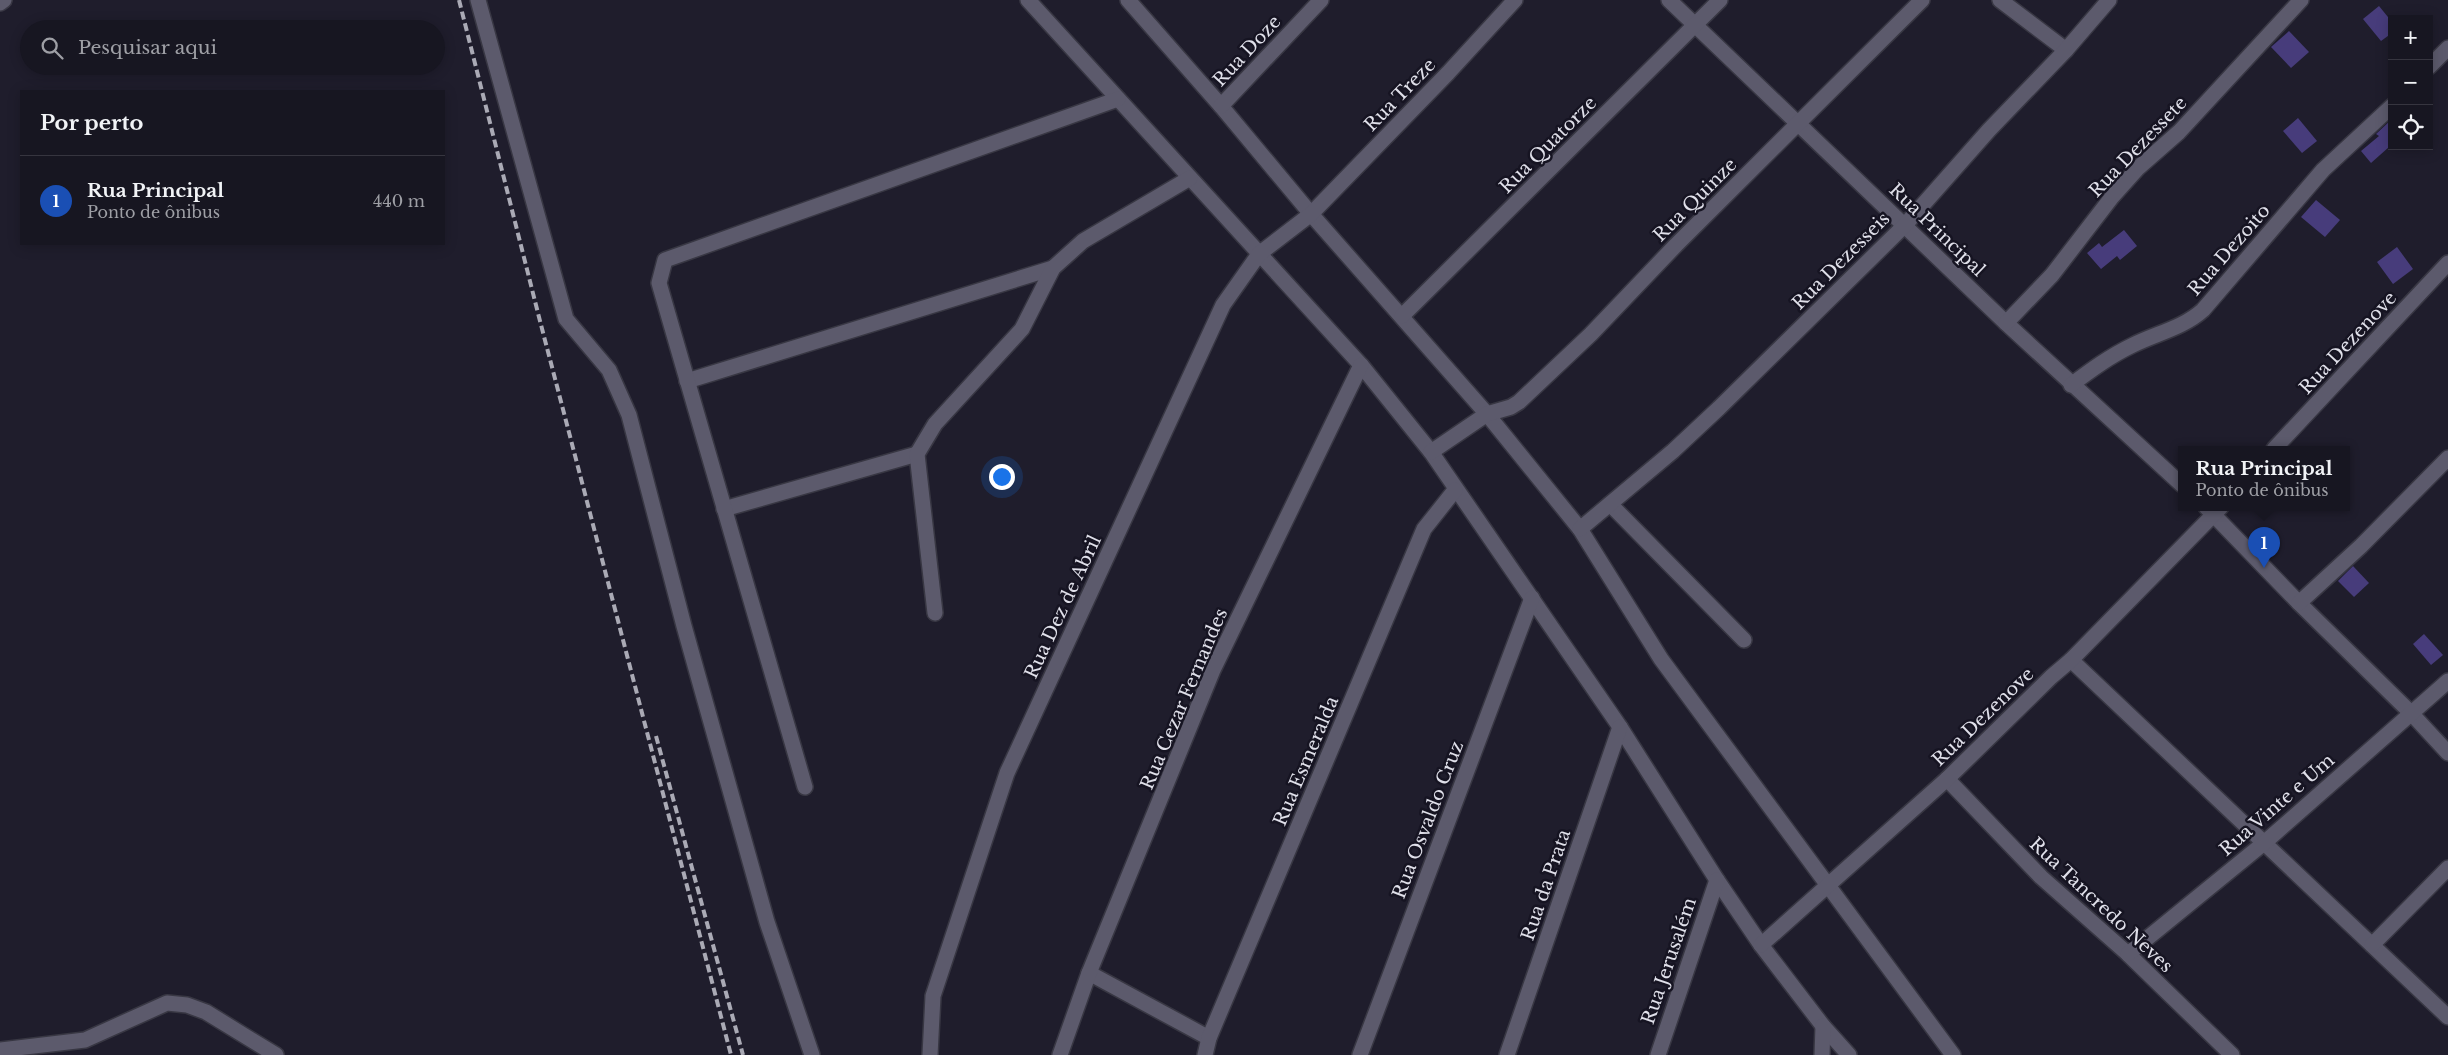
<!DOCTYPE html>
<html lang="pt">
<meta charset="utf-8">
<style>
:root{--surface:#171621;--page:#201f2a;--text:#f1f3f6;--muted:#9e9fa5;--line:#36353f;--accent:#75d25b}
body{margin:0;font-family:"Libre Baskerville",serif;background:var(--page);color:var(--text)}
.controls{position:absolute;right:15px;top:15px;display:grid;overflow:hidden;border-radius:0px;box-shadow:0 2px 12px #0003}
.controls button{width:45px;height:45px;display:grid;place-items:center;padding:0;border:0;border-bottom:1px solid var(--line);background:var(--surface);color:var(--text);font:25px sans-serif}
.you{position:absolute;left:1001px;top:476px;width:18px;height:18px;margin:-12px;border:4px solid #fff;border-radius:50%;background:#1a73e8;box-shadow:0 0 0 8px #1a73e833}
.badge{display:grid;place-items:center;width:32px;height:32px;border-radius:50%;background:var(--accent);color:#fff;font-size:16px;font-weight:700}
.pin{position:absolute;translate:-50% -41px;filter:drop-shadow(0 1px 2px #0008)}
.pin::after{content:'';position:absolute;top:26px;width:18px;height:15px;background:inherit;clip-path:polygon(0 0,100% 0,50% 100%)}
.popup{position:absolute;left:2178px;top:446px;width:172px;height:65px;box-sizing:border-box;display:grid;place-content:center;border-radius:0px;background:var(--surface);filter:drop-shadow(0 1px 4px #0005);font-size:16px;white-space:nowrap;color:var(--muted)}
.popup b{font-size:19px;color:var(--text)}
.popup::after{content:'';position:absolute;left:50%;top:100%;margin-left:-10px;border:10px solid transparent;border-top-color:var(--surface)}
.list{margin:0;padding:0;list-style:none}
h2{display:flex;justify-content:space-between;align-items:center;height:65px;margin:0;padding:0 20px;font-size:21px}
h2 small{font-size:16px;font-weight:400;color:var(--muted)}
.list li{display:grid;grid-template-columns:32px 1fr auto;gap:15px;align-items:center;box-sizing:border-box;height:90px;padding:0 20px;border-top:1px solid var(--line)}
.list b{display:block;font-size:19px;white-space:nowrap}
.list p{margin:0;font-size:16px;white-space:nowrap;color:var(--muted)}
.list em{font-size:16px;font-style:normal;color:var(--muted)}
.icon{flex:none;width:28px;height:28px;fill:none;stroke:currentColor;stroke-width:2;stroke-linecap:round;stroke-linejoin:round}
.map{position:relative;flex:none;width:2448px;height:1055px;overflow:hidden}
.search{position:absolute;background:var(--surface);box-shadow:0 2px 12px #0003;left:20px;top:20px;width:425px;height:55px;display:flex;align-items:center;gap:12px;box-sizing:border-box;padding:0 18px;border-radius:28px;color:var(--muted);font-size:19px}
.panel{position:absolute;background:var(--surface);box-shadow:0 2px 12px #0003;left:20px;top:90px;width:425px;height:155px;border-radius:0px}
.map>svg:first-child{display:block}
.building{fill:#473c7b}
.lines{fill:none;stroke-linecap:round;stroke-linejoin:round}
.minor-casing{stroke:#383743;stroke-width:18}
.minor{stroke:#5c5a6c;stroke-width:15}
.rail{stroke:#aaaab5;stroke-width:4;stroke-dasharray:8 4;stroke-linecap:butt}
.labels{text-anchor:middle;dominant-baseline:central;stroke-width:5;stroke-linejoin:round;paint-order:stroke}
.street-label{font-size:18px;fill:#e0e0ea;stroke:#161422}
</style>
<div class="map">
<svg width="2448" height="1055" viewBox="0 0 2448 1055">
<rect width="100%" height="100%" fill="#1f1d2c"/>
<g class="building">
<path d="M2379,6L2392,22V33L2381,41L2363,19Z"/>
<path d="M2289,31L2309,52L2291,68L2271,47Z"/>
<path d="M2298,118L2317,141L2302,153L2283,131Z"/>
<path d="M2392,119V150L2389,147L2371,163L2361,151L2379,136L2376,134Z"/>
<path d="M2316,200L2340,220L2325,237L2301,217Z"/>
<path d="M2124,230L2137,246L2120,260L2117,256L2101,269L2087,253L2099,243L2102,247Z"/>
<path d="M2397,247L2413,269L2393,284L2377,262Z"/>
<path d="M2353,566L2369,583L2354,597L2338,581Z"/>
<path d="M2424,634L2443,655L2431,665L2413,644Z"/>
</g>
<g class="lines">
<g class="minor-casing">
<g id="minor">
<path d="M478,0L566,319L609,370L629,415L684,626L767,922L812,1055"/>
<path d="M1028,0L1361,365L1431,452L1620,727L1717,880L1761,945L1823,1026L1849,1055"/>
<path d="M1128,0L1221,106L1311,214L1487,414L1580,529L1661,659L1953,1055"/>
<path d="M1669,0L2006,323L2182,485"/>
<path d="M2000,0L2066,50"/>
<path d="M0,3L4,0"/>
<path d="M2429,67L2448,48"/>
<path d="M1221,106L1321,0"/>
<path d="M1402,316L1720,0"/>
<path d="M2006,323L2052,275L2112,197L2138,168L2179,132L2301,0"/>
<path d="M687,381L1053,268"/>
<path d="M2071,385C2091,370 2110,356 2133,345C2157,333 2183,328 2203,310L2323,170L2392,106"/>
<path d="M2274,449L2448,263"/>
<path d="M1431,452L1487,414L1511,407L1519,402L1591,334L1676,245L1922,0"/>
<path d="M1610,504L1744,640"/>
<path d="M2206,507L2299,603L2411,713L2448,753"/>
<path d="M724,509L917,454"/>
<path d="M1580,529L1673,451L1719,408L1905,225L1989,130L2066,50L2109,0"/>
<path d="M2299,603L2361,546L2448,458"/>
<path d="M935,613L917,454L935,424L1022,329L1053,268L1083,241L1190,178"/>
<path d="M2071,660L2448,1017"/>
<path d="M1947,779L2041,877L2128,954L2232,1055"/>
<path d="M805,787L659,283L665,260L1118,99"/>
<path d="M1761,945L1947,779L2051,677L2071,660L2221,507"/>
<path d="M2372,945L2448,868"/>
<path d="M2128,954L2264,843L2448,681"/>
<path d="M1089,973L1209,1038"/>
<path d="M0,1050L85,1040L167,1003L187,1005L206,1012L276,1055"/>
<path d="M930,1055L933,996L1007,773L1223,305L1259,254L1311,214L1448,73L1515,0"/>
<path d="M1060,1055L1089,973L1213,670L1361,365"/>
<path d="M1205,1055L1209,1038L1424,529L1455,490"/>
<path d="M1360,1055L1532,598"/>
<path d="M1507,1055L1620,727"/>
<path d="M1658,1055L1717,880"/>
<path d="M1822,1055L1823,1026"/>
</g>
</g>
<use href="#minor" class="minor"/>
<g class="rail">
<path d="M459,0L540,321L731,1055"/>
<path d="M656,736L743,1055"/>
</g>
</g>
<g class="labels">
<g class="street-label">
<text transform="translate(1247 51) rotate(-47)">Rua Doze</text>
<text transform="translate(1400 95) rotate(-46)">Rua Treze</text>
<text transform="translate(1548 145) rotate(-45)">Rua Quatorze</text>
<text transform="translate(2138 147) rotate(-46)">Rua Dezessete</text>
<text transform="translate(1695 200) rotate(-45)">Rua Quinze</text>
<text transform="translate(1937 230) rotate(44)">Rua Principal</text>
<text transform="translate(2229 250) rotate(-49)">Rua Dezoito</text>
<text transform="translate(1841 261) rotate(-45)">Rua Dezesseis</text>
<text transform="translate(2348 343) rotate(-47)">Rua Dezenove</text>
<text transform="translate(1063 607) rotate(-65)">Rua Dez de Abril</text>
<text transform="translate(1184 699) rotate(-67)">Rua Cezar Fernandes</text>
<text transform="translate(1983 717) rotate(-44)">Rua Dezenove</text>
<text transform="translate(1306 761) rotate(-67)">Rua Esmeralda</text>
<text transform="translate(2277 805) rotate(-41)">Rua Vinte e Um</text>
<text transform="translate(1428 820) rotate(-69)">Rua Osvaldo Cruz</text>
<text transform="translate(1546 885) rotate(-71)">Rua da Prata</text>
<text transform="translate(2101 905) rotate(43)">Rua Tancredo Neves</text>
<text transform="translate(1669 961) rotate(-71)">Rua Jerusalém</text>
</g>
</g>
</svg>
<div class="controls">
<button>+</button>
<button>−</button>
<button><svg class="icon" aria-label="locate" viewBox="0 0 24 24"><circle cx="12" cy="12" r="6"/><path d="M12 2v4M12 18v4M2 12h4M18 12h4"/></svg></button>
</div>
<div class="you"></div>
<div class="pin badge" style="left:2264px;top:568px;background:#1a4fb4">1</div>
<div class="popup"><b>Rua Principal</b>Ponto de ônibus</div>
<div class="search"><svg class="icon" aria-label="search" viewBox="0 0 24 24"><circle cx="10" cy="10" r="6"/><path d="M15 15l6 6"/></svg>Pesquisar aqui</div>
<section class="panel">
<h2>Por perto<small></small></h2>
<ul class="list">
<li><span class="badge" style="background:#1a4fb4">1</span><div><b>Rua Principal</b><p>Ponto de ônibus</p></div><em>440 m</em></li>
</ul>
</section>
</div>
